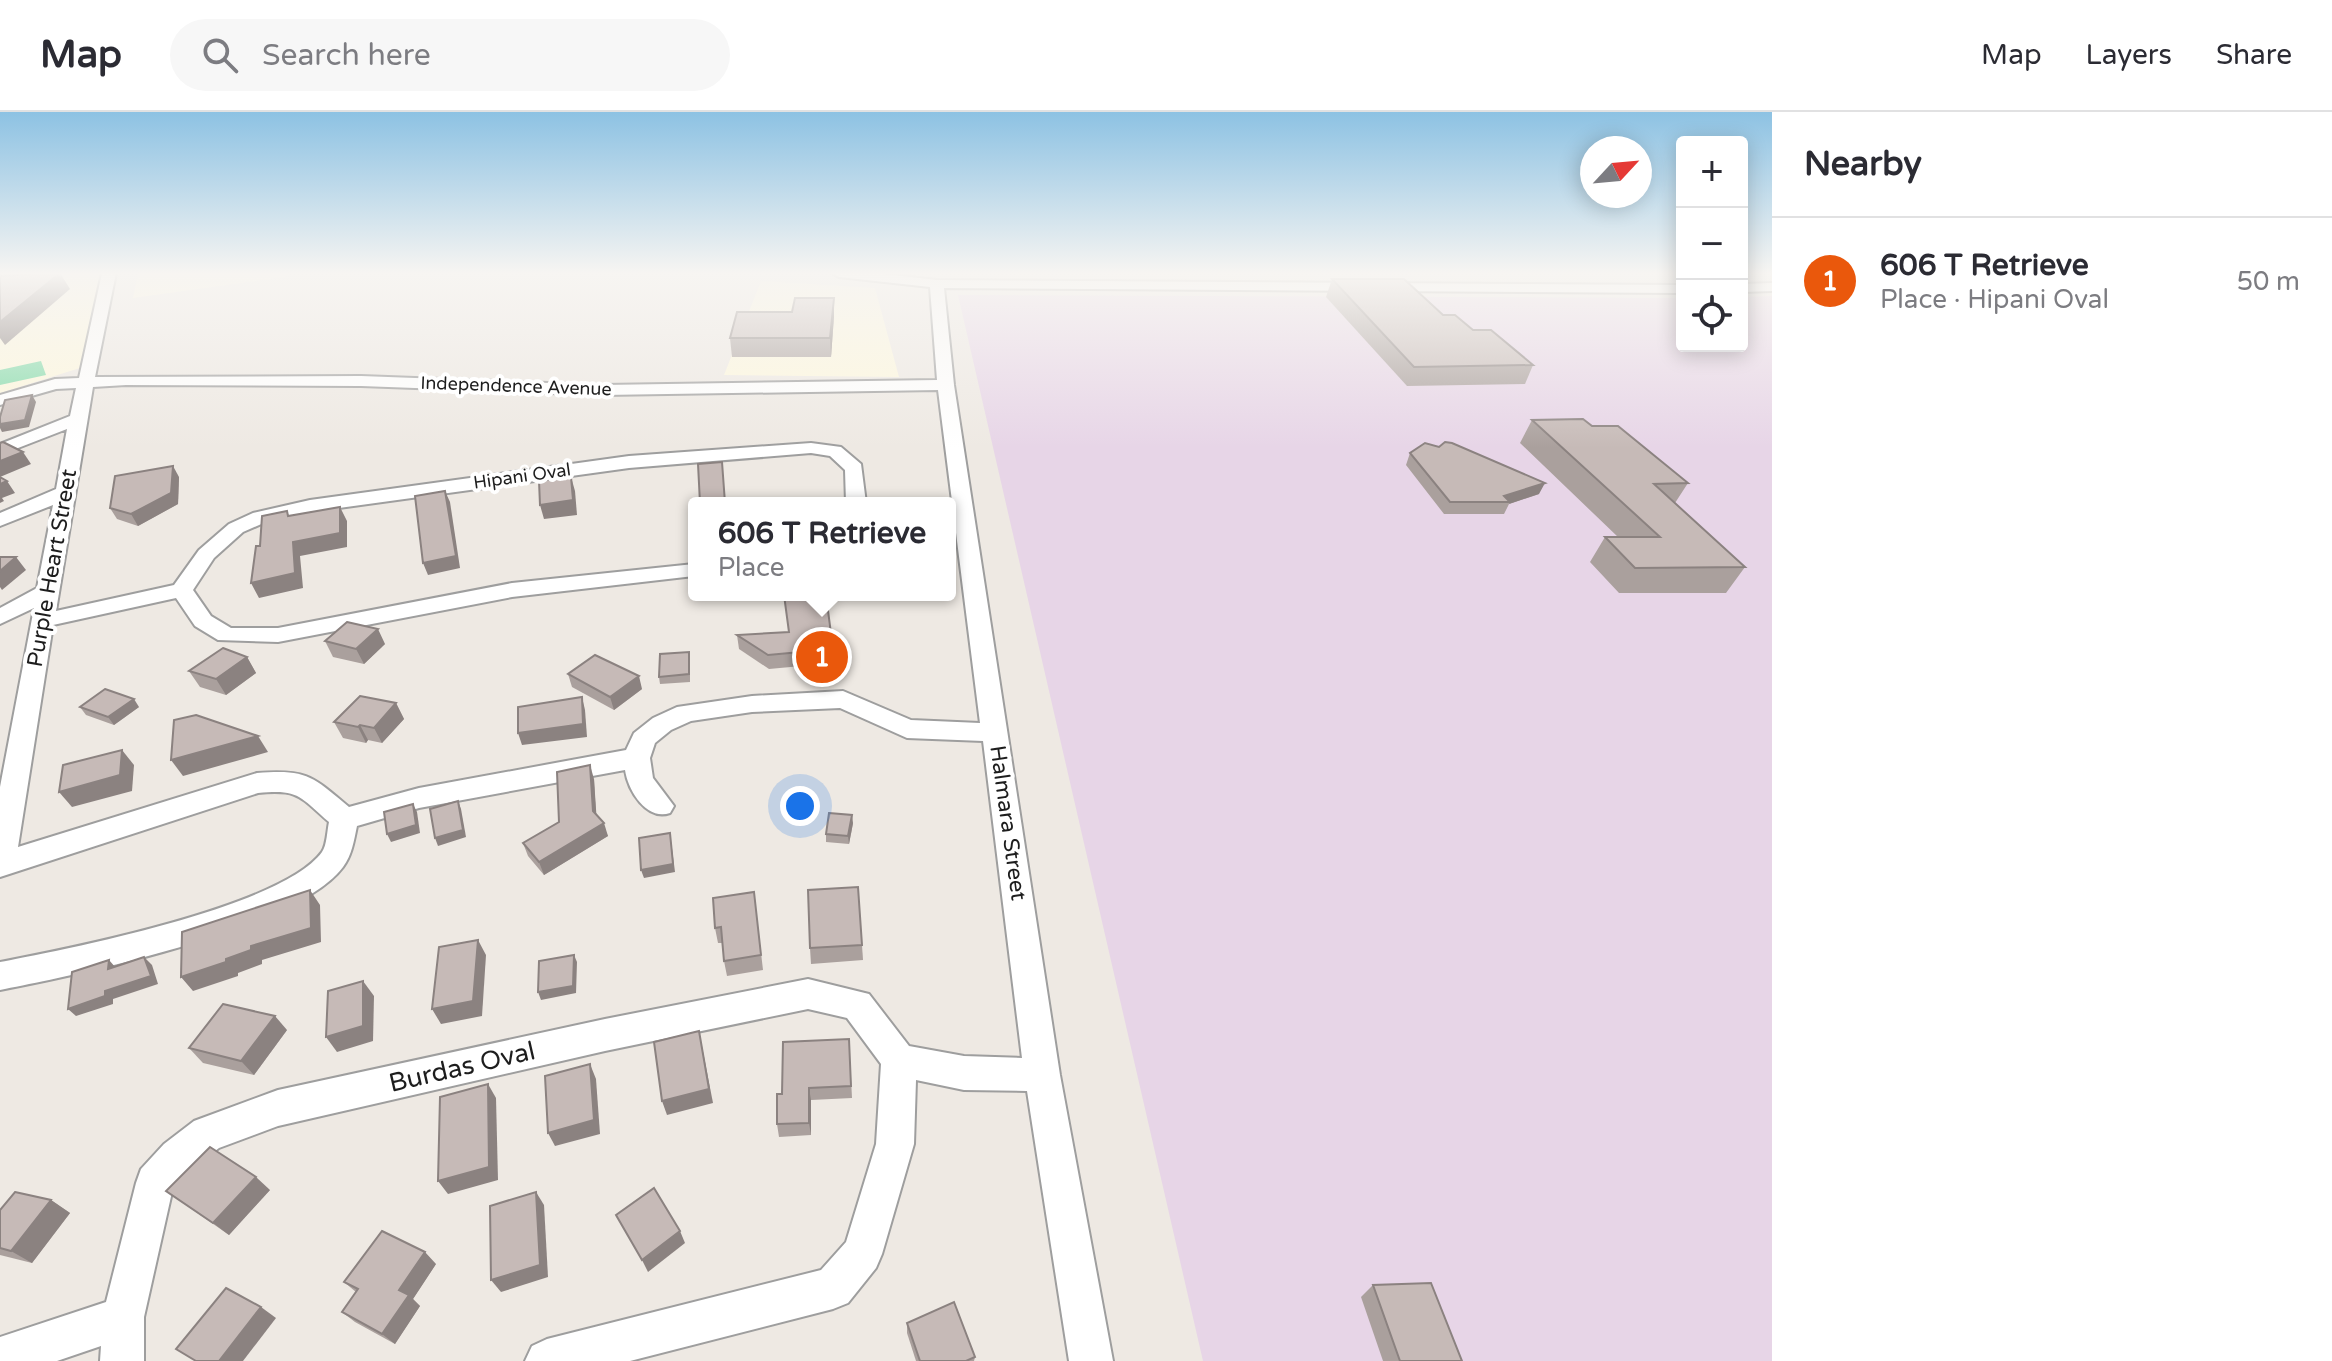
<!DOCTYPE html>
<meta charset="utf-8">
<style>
:root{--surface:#fff;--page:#f7f7f7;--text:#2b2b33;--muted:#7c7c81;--line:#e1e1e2;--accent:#ea580c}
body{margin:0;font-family:"Varela Round",sans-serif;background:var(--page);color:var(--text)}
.controls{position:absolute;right:24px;top:24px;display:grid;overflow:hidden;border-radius:8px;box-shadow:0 4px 20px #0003}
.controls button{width:72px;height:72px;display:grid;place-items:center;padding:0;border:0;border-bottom:2px solid var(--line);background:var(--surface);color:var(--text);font:40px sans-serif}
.compass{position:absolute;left:1580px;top:24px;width:72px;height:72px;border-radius:50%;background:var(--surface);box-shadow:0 4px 20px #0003;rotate:64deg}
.you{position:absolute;left:800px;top:694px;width:28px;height:28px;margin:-20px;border:6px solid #fff;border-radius:50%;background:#1a73e8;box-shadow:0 0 0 12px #1a73e833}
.badge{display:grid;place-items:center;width:52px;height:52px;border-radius:50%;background:var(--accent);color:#fff;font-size:26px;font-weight:700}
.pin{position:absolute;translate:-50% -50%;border:4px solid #fff;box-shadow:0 2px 8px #0006}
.popup{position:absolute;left:688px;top:385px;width:268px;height:104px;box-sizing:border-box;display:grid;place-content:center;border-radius:8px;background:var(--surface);filter:drop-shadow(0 2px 6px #0005);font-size:26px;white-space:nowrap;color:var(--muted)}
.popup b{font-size:30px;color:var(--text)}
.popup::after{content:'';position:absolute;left:50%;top:100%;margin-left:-16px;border:16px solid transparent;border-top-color:var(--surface)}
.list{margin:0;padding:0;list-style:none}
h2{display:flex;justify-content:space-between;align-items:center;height:104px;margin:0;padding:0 32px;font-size:34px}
h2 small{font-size:26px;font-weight:400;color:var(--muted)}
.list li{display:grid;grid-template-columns:52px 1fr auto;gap:24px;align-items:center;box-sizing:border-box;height:128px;padding:0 32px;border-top:2px solid var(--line)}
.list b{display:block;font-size:30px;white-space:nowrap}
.list p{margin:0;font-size:26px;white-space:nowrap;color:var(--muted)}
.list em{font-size:26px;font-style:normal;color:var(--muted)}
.icon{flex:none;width:44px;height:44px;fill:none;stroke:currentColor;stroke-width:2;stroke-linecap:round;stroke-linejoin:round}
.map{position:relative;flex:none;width:1772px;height:1249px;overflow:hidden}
header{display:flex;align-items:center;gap:48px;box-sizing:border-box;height:112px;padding:0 40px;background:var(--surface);border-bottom:2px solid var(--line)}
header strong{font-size:38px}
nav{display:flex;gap:44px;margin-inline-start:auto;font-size:28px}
.search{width:560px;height:72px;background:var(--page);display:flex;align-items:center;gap:20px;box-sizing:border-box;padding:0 28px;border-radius:44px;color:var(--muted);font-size:30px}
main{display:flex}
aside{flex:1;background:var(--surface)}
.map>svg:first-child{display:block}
.industrial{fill:#e7d5e7}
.education{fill:#fef8dd}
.pitch{fill:#83dba9}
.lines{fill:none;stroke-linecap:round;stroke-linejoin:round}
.street-casing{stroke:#9e9e9e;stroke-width:4}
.street{fill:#fff;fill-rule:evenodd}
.wall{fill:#aaa09d}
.shaded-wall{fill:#8b8280}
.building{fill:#c6bab7;stroke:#8b8280;stroke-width:2}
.labels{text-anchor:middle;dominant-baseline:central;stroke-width:8;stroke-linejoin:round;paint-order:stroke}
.far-street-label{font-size:18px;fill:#1d1d1d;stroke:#fff}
.street-label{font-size:22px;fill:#1d1d1d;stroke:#fff}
.near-street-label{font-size:26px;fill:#1d1d1d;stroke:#fff}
</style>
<header>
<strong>Map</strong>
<div class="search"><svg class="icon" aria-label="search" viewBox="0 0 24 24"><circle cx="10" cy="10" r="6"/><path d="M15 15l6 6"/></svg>Search here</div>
<nav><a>Map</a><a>Layers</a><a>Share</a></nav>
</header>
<main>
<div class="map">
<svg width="1772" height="1249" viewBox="0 0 1772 1249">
<rect width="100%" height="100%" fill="#eee9e3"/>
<path class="industrial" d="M958,183L1682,186V234H1742V185L1772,184V1249H1203Z"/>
<g class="education">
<path d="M73,161H102L80,256L0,281V169Z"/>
<path d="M138,161H289L285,165L133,186Z"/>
<path d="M761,169L875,176L899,265L724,263Z"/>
</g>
<path class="pitch" d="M41,249L46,263L0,273V258Z"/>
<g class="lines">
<g class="street-casing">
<g id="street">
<path d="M102,161H116L95,265L361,264L603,273L937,268L930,175L839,165L832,161H876L937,168L1682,173V181L944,176L954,273L1060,963L1113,1249H1069L1027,979L964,978L916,968L914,1032L882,1142L876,1156L848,1191L833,1197L630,1249H525L532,1234L547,1227L821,1158L846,1130L876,1032L881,952L847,906L808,897L605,939L278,1014L219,1036L190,1058L172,1080L144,1205V1249H100L101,1234L57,1249H0V1225L106,1190L136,1071L141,1057L164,1032L194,1009L278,978L605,907L808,867L869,882L909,934L964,944L1022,946L983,629L907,626L840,596L752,600L691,609L671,618L655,631L650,646L653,666L674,694L670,701C647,709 628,679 625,658L419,696L357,714C354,728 352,743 343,755C297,817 78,863 0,878V850C68,837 282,795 322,740C327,733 327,719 329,710C299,684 299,677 258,681L0,765V675L34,496L0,512V496L37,476L53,393L0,414V401L56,377L67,317L0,343V332L70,304L76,276L56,277L0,293V283L55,267L79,266ZM126,273L361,274L603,283L938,278L980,611L911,608L843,579L752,584L677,595L653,606L634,621L626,638L419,676L349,695C312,664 307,657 257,661L18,735L53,513L176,486L195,514L218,528L278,530L512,485L694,464V452L512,471L278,516H231L211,504L193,478L214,446L243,420L266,410L310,400L629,356L811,341L830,344L845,358L846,391H866L861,352L841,335L811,331L629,344L310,388L253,401L229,412L199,438L174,473L56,499L93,275Z"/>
<path d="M1772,171V179L1742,180V172Z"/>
</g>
</g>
<use href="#street" class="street"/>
</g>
<g class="wall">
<path d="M1332,167L1443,203L1473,218L1533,253L1525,272L1407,274L1326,185Z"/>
<path d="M834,186V204L831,245H732L730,226Z"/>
<path d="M1532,308L1592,314L1688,371L1675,391L1745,455L1726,481H1619L1590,450L1605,425H1618L1520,331Z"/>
<path d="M1410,341L1539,382L1509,392L1504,402H1444L1406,353Z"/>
<path d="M179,365L178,392L138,414L117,407L110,396Z"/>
<path d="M737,523L833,537L834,551L769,557L739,537Z"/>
<path d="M325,529L385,532L364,552L333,545Z"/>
<path d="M689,540L690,548V570L660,572L659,565Z"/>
<path d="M247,545L256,561L226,583L200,575L189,559Z"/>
<path d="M568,562L642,577L614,598L572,575Z"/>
<path d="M396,591L404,607L382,631L368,628L366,631L343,626L334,610Z"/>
<path d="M80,595H139L114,613L86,603Z"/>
<path d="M594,667L596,703L608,724L544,763L528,744L523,731L559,710Z"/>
<path d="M853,711L849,732L826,730V722Z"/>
<path d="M754,780L763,858L727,864L724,849L722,831H718L715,816Z"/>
<path d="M862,833L863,848L811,852L810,836Z"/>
<path d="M287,918L254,963L203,951L189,936Z"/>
<path d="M849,927L852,986L811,988V1023L779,1025L777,1012L782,982Z"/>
<path d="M270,1078L229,1123L166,1079Z"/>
<path d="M51,1088L70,1101L32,1151L0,1143V1098Z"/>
<path d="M436,1152L413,1187L420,1194L395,1232L355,1210L342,1200L356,1180L344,1170Z"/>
<path d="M1373,1173L1462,1249H1383L1361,1185Z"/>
<path d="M907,1211L975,1245L974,1249H916L907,1221Z"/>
</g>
<g class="shaded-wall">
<path d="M60,161L70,177L5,233L0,226V210Z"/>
<path d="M834,186V204L831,245L830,226Z"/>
<path d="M32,283L36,290L29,315L2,320L0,316V312Z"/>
<path d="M23,340L31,352L0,365V349Z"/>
<path d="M173,354L179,365L178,392L138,414L131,402Z"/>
<path d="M571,365L575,379L577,403L544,407L540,393Z"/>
<path d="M7,369L15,381L2,386L4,389L0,391V372Z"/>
<path d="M1545,371L1539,382L1509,392L1510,390L1504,384Z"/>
<path d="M445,379L450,390L460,456L428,463L423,451Z"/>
<path d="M340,395L347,409V435L300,444L303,476L259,486L251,471L293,430Z"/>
<path d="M16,445L26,458L2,478L0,475V459Z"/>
<path d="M378,517L385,532L364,552L356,537Z"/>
<path d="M247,545L256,561L226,583L216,567Z"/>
<path d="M639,564L642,577L614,598L610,585Z"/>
<path d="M582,585L585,598L587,625L522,633L518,621Z"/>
<path d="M134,587L139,595L114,613L108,605Z"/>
<path d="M396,591L404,607L382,631L374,616Z"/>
<path d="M360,613L368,628L366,631L358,615Z"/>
<path d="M258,624L268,640L183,664L171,648Z"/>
<path d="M122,638L134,653L132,679L72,695L59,680Z"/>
<path d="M590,653L594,667L597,712L593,699Z"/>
<path d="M458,689L461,697L466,725L438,734L435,726Z"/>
<path d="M413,692L417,700L420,721L391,730L387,722Z"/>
<path d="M852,703L853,711L849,732L848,724Z"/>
<path d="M604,711L608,724L544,763L539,750Z"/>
<path d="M670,721L675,760L644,766L641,758Z"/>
<path d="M310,778L320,793L321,830L262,848V852L238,861V864L193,879L181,865L226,847L251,834Z"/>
<path d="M478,828L486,843L482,904L441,912L432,897Z"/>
<path d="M574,843L577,850L576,881L541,888L538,880Z"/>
<path d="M144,845L152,853L158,872L113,887V892L76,904L68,897L105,879Z"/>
<path d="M109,848L116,856L108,857Z"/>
<path d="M363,869L374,884L373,929L337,940L326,925Z"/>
<path d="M275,904L287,918L254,963L241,949Z"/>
<path d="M699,919L713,991L667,1003L662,989Z"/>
<path d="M590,952L596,967L600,1022L555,1034L548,1021Z"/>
<path d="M488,972L496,986L498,1068L448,1082L438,1069Z"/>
<path d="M809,976L811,988V1023L809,1011Z"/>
<path d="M256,1065L270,1078L229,1123L213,1111Z"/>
<path d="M536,1080L544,1093L548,1165L501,1180L491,1168Z"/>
<path d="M51,1088L70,1101L32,1151L11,1139Z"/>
<path d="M680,1119L685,1131L648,1160L642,1148Z"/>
<path d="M425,1140L436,1152L413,1187L420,1194L395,1232L382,1222L399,1178Z"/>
<path d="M261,1195L276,1206L243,1249H219Z"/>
</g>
<g class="building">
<path d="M48,161H60L0,210V164Z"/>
<path d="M1332,167H1404L1443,203H1455L1473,218H1491L1533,253L1414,255Z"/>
<path d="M795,186H834L830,226H730L737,200H792Z"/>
<path d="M32,283L25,308L0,312V305L5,288Z"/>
<path d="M1583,307L1592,314H1618L1688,371L1654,372L1745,455L1635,456L1605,425H1660L1532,308Z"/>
<path d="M3,330L23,340L0,349V331Z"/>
<path d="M1445,330L1452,331L1545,371L1504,384L1510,390H1450L1410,341L1425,331L1439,335Z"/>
<path d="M722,350L725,391H700L698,352Z"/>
<path d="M173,354L171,381L131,402L110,396L115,364Z"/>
<path d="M0,365L7,369L0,372Z"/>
<path d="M571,365L573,388L540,393L539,369Z"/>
<path d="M445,379L456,444L423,451L415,384Z"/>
<path d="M340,395V421L293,430L295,461L251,471L256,434H260L262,404L287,399L288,404Z"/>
<path d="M0,445H16L0,459Z"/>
<path d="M784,483H826L833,537L768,543L737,523L789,520Z"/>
<path d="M347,510L378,517L356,537L325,529Z"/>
<path d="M223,536L247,545L216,567L189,559Z"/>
<path d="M689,540V562L659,565L660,542Z"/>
<path d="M595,543L639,564L610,585L568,562Z"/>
<path d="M105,577L134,587L108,605L80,595Z"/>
<path d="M360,584L396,591L374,616L360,613L358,615L334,610Z"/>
<path d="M582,585L583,612L518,621V595Z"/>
<path d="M196,603L258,624L171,648L174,608Z"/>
<path d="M122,638L120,663L59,680L63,653Z"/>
<path d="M590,653L593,699L604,711L539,750L523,731L559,710L557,660Z"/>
<path d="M458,689L463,718L435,726L430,697Z"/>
<path d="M413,692L416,713L387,722L384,700Z"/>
<path d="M829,701L852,703L848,724L826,722Z"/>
<path d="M670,721L673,752L641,758L639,726Z"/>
<path d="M858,775L862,833L810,836L808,778Z"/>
<path d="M310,778L311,816L251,834V838L226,847V850L181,865L182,820Z"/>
<path d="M754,780L761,843L724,849L721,815L715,816L713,786Z"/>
<path d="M478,828L473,889L432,897L439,835Z"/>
<path d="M574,843L573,874L538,880L539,849Z"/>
<path d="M144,845L151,864L105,879V884L68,897L72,860L109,848L108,857Z"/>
<path d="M363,869V914L326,925L328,879Z"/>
<path d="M223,892L275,904L241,949L189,936Z"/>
<path d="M699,919L709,977L662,989L654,930Z"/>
<path d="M849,927L851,974L809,976V1011L777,1012V982H782L783,930Z"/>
<path d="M590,952L594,1008L548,1021L545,964Z"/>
<path d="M488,972L489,1055L438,1069L440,985Z"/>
<path d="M210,1035L256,1065L213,1111L166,1079Z"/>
<path d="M654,1076L680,1119L642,1148L616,1103Z"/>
<path d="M15,1080L51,1088L11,1139L0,1136V1098Z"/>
<path d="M536,1080L540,1153L491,1168L490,1094Z"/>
<path d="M382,1119L425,1140L399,1178L409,1183L382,1222L342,1200L358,1177L344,1170Z"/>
<path d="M1431,1171L1462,1249H1400L1373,1173Z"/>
<path d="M226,1176L261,1195L219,1249H196L176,1237Z"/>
<path d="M954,1190L975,1245L966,1249H920L907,1211Z"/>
</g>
<linearGradient id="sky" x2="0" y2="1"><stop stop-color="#8dc2e3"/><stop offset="0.48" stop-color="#f7f5f2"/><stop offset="1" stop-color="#f7f5f2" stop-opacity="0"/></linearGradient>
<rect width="1772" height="336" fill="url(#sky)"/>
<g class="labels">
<g class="far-street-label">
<text transform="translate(516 274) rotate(2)">Independence Avenue</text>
<text transform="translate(522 364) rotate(-8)">Hipani Oval</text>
</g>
<g class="street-label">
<text transform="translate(52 456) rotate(-80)">Purple Heart Street</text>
<text transform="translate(1008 711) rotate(82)">Halmara Street</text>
</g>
<g class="near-street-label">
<text transform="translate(462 955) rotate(-13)">Burdas Oval</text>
</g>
</g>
</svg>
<div class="controls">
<button>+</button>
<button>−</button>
<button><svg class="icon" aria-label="locate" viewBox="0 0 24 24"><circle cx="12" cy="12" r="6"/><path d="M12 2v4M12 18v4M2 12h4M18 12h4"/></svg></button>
</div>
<svg class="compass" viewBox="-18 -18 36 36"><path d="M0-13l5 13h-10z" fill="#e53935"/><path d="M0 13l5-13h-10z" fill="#7c7c81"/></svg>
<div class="you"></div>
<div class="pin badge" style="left:822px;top:545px">1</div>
<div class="popup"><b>606 T Retrieve</b>Place</div>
</div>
<aside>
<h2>Nearby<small></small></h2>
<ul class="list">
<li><span class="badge">1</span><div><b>606 T Retrieve</b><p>Place · Hipani Oval</p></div><em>50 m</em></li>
</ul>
</aside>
</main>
